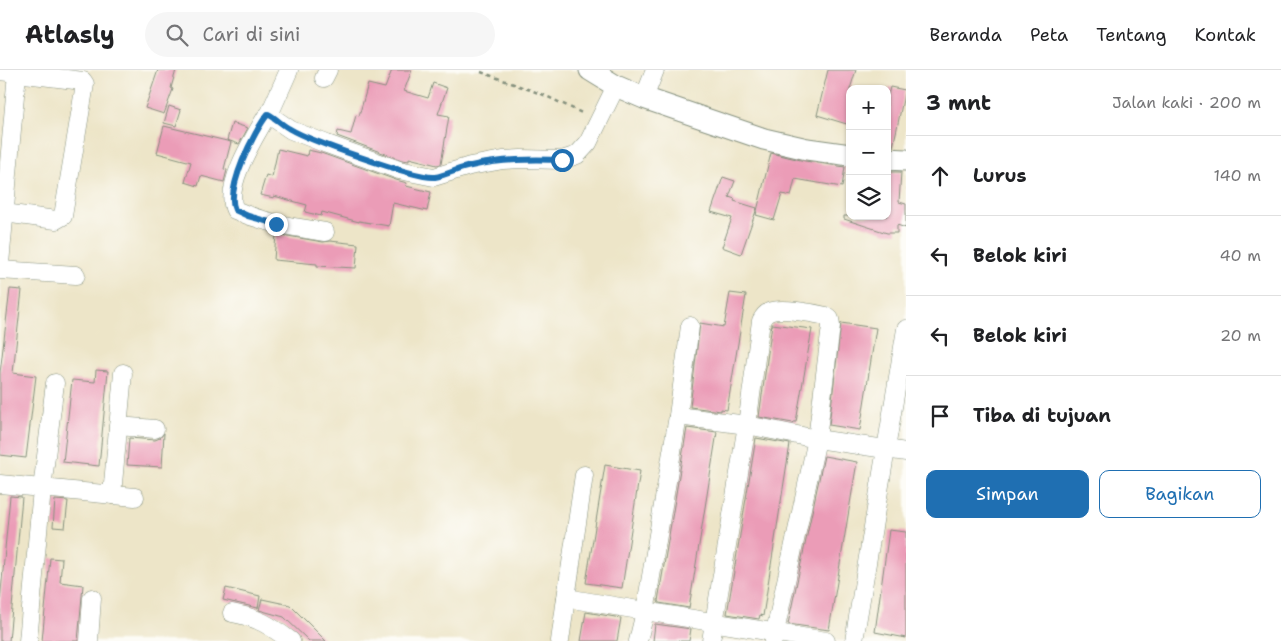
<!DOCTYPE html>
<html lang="id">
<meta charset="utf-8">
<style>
:root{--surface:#fff;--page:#f6f6f6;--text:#202124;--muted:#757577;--line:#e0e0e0;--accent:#1f6fb2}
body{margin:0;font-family:"Shantell Sans",sans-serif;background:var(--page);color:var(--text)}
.controls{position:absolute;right:15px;top:15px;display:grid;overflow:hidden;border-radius:10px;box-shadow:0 1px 4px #0004}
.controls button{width:45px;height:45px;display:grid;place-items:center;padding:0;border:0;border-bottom:1px solid var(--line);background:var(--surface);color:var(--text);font:25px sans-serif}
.stop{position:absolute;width:15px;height:15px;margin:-11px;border:4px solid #1f6fb2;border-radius:50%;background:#fff}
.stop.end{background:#1f6fb2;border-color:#fff;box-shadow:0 1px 5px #0008}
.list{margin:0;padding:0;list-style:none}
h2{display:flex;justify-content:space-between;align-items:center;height:65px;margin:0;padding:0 20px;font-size:21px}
h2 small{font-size:16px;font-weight:400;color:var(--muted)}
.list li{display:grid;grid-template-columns:32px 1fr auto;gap:15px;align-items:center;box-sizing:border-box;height:80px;padding:0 20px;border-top:1px solid var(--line)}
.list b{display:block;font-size:19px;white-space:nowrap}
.list em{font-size:16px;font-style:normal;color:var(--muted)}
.actions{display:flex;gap:10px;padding:15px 20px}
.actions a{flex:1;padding:11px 0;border:1px solid var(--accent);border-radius:10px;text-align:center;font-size:18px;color:var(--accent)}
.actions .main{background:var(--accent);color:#fff}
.icon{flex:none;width:28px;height:28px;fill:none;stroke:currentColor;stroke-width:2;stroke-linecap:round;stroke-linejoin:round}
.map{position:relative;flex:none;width:906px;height:571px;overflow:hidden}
header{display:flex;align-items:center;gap:30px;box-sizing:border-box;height:70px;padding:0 25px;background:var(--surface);border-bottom:1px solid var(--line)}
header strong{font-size:24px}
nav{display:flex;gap:28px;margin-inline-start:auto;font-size:18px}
.search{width:350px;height:45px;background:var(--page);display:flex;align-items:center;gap:12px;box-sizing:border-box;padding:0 18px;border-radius:28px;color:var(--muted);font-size:19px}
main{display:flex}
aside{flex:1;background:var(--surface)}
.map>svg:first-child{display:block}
.building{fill:#eb9cb7}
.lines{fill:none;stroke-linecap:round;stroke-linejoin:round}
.minor-casing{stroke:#86917e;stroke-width:19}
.tertiary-casing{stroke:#86917e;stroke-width:23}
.path{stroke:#86917e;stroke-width:2.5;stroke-dasharray:4 4;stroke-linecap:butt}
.minor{stroke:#fff;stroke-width:18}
.tertiary{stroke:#fff;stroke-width:21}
.route{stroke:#1f6fb2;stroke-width:6}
</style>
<header>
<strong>Atlasly</strong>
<div class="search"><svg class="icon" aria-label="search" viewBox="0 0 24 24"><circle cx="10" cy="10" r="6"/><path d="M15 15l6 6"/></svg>Cari di sini</div>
<nav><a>Beranda</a><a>Peta</a><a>Tentang</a><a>Kontak</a></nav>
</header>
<main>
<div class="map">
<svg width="906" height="571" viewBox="0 0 906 571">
<rect width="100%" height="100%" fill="#fdfcf7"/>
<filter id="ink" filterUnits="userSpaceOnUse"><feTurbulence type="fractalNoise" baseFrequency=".02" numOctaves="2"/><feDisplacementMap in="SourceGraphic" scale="10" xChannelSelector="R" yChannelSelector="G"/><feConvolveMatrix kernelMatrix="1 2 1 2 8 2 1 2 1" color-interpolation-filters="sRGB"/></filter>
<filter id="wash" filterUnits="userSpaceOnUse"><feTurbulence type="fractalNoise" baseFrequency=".0096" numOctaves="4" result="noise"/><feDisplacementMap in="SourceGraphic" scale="20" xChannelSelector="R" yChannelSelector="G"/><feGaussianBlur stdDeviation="1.12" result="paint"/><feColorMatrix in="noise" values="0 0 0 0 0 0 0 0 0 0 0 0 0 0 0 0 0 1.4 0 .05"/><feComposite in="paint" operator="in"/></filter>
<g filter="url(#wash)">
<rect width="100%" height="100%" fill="#ede5c8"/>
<g id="blocks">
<g class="building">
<path d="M158,0H176L171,18L173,19L164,44L145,38Z"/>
<path d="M392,0H412L404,21L428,28L433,13L447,18L438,44L449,46L441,94L437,95L409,88V91L402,90L337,66L338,61L351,64L356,45L359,46L368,14L385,18Z"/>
<path d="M828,0H856L850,19V55L817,45Z"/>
<path d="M890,17L905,20L893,77H887V30Z"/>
<path d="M169,36L181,40L176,56L164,53Z"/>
<path d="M232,53L248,58L239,74L227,70Z"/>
<path d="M164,56L231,72L224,99L227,100L224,112L201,106L198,116L185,112L191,92L157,83Z"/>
<path d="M278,79L307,86L308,80L321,83L396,110L407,113L406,116L431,122L427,141L393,133L389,156L359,151V152L322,142L321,146L305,142L307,135L274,126V128L260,125L266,105L272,107Z"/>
<path d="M771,83L805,91L845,97L842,117L795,109L791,126L782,124L774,150L756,145Z"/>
<path d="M888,102H901L899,132L906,134V158L897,155V163H887L844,149V146H887Z"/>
<path d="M723,107L735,111L729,127L735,129L734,131L757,138L741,184L722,177L732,148L711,142Z"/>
<path d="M276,164L323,172L330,171L358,174L356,198L317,196V194L274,190Z"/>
<path d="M10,219L22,220L13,303L36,306L26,388L0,385V303Z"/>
<path d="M730,223L746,225L727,340L721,339V341L690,337L700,253L724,257Z"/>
<path d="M841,253L876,258L860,360L829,355Z"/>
<path d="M772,254L812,259L796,352H794L793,353L759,347Z"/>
<path d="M96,300L108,301L99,396L63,392L72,310L95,312Z"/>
<path d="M687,358L717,362L689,538L659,533L658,531Z"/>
<path d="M164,363L162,397L127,395L129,368L155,370L160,368Z"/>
<path d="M756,368L790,374L763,546L760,545L759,549L727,544Z"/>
<path d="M824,386L857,392L829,560L788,554Z"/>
<path d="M605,395L640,401L622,518L586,513Z"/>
<path d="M10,426L22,427L9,571H0V532Z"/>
<path d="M55,430L68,431L65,458L53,457Z"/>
<path d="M889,460L906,462V568L875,562Z"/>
<path d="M50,488L62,489L60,512L83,515L78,571H42Z"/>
<path d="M226,518L260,526L258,538L223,530Z"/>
<path d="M262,529L290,535L326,571H309L284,547L259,540Z"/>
<path d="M586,542L621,548L617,571H581Z"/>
<path d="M655,554L691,559L689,571H653Z"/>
</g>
</g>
</g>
<g filter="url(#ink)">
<use href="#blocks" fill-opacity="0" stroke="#86917e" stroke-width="1"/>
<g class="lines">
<g class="minor-casing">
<g id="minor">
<path d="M289,0L269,45L266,47C254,68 223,117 235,140C264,153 294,157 325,162"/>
<path d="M0,1L83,11L85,14L63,146L56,150L4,143"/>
<path d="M324,8L328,0"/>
<path d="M644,28L655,0"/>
<path d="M269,45L291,60L327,74L399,100L434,107L470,96L503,90L521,89L562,90L577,85L588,73L616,16"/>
<path d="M0,194L17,3"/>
<path d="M0,200L76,205"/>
<path d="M678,346L747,355L817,369L906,382"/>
<path d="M118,356L155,359"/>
<path d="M584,405L566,528L826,571"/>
<path d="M0,414L135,427"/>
<path d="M112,425L123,303"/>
<path d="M232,543C259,548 269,555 291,571"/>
<path d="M28,571L42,419L55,313"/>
<path d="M89,571L92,528"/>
<path d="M560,571L566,528"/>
<path d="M638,571L645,542L678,346L690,256"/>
<path d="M711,571L747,355L761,251C763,247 765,244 769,242C780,237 813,243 826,246L830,249L831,256L817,369L773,571"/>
<path d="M854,571L906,259"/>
</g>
</g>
<g class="tertiary-casing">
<g id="tertiary">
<path d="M590,0L616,16L644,28L764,69L807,79L850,85"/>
<path d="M887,89L906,90"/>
</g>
</g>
<path class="path" d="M481,2L544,25L584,44"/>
<use href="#minor" class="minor"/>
<use href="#tertiary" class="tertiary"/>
</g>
</g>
<g class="lines" filter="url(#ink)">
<path class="route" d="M276,154L248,146L235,140C225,120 254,61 268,44C276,48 282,55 290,59C308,70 417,109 435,107C447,105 459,98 471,96C502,89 531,89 562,90"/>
</g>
</svg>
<div class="controls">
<button>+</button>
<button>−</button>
<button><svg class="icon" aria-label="layers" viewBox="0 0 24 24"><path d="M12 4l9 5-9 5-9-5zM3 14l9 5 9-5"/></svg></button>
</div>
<div class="stop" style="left:562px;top:90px"></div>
<div class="stop end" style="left:276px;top:154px"></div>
</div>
<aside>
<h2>3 mnt<small>Jalan kaki · 200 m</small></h2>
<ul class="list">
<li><svg class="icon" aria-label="ahead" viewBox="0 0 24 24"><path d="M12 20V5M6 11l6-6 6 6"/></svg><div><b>Lurus</b></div><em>140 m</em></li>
<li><svg class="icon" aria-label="left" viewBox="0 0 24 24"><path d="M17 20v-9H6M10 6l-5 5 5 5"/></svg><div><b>Belok kiri</b></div><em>40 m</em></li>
<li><svg class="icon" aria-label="left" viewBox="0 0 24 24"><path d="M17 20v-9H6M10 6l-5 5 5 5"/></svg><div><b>Belok kiri</b></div><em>20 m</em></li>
<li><svg class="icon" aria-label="arrive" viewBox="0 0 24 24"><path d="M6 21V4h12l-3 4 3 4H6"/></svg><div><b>Tiba di tujuan</b></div></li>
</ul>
<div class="actions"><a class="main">Simpan</a><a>Bagikan</a></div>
</aside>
</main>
